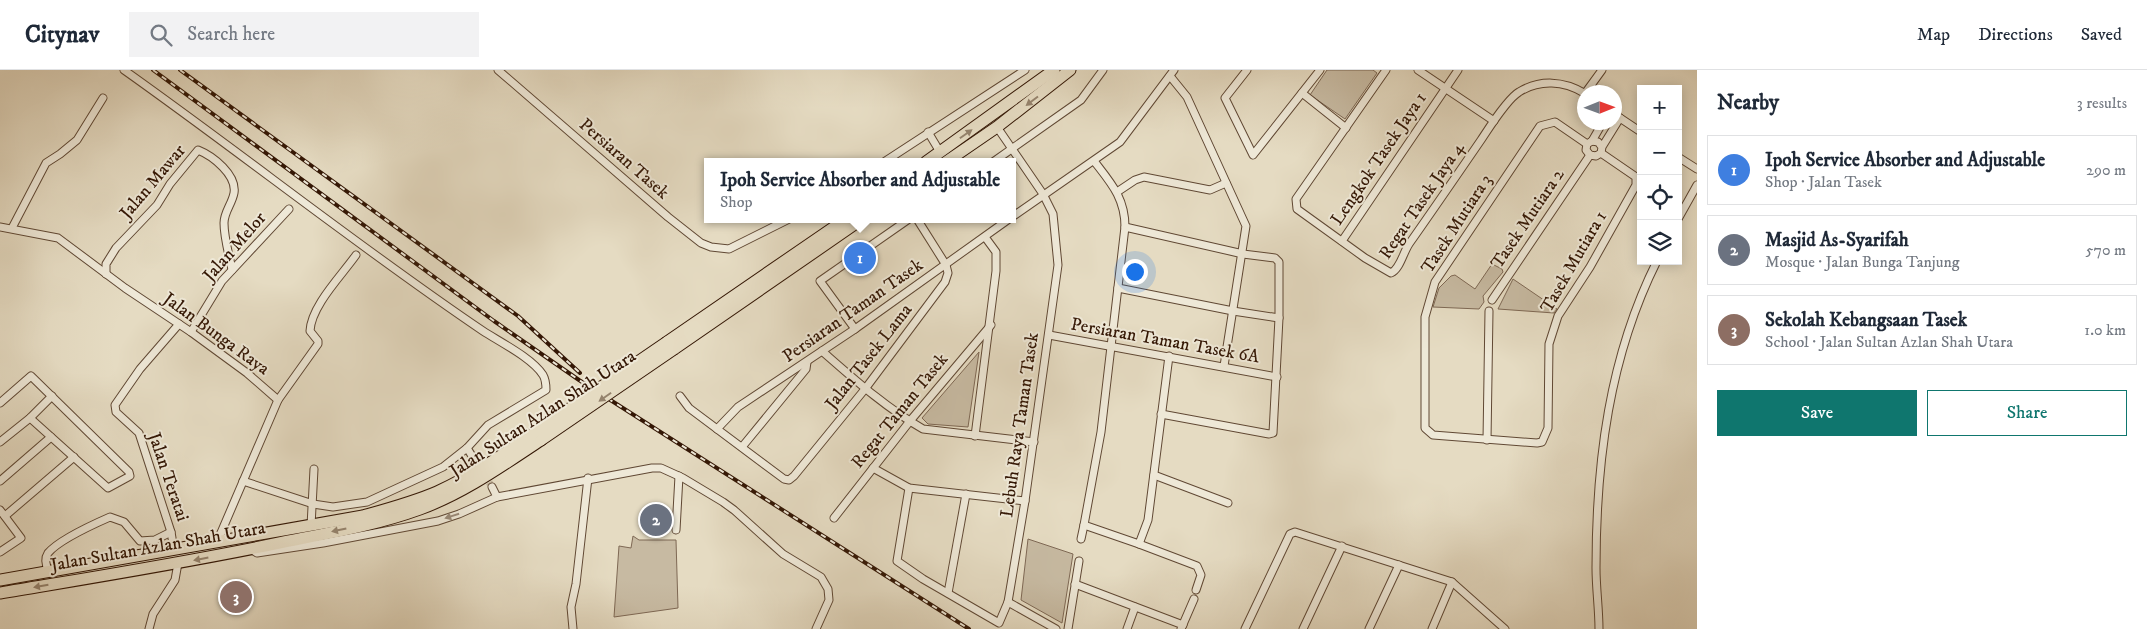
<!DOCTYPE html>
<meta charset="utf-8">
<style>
:root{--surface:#fff;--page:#f2f2f3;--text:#1f2937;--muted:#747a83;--line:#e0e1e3;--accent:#0f766e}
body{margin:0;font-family:"IM FELL DW Pica",serif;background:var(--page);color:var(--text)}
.controls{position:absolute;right:15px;top:15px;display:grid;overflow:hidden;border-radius:0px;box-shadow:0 2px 12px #0003}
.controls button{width:45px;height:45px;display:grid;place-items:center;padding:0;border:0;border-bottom:1px solid var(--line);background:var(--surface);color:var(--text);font:25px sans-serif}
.compass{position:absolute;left:1577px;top:15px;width:45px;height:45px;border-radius:50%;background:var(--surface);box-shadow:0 2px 12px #0003;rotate:89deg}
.you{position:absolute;left:1134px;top:201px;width:18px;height:18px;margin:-12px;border:4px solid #fff;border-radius:50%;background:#1a73e8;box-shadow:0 0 0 8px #1a73e833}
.badge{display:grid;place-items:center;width:32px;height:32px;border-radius:50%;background:var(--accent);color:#fff;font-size:16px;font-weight:700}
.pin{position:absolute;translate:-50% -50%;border:2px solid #fff;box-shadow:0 1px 5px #0006}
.popup{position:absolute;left:704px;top:88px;width:312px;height:65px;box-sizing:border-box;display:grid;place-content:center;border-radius:0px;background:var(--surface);filter:drop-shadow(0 1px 4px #0005);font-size:16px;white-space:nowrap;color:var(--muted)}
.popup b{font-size:19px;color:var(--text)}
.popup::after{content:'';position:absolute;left:50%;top:100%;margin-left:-10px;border:10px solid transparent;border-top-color:var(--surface)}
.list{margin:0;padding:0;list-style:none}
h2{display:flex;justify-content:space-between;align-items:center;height:65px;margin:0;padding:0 20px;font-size:21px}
h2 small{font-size:16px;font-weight:400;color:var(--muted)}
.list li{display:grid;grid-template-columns:32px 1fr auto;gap:15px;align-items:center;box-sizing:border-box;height:70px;margin:0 10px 10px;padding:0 10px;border:1px solid var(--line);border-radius:0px}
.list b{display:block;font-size:19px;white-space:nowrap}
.list p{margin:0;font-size:16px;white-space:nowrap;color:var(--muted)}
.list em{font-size:16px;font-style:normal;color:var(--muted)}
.actions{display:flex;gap:10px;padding:15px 20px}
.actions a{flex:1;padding:11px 0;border:1px solid var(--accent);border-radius:0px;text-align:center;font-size:18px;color:var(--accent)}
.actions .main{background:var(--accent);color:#fff}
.icon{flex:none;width:28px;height:28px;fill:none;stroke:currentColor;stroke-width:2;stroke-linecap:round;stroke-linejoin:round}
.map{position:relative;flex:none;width:1697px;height:559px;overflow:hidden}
header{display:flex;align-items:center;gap:30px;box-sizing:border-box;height:70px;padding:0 25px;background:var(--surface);border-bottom:1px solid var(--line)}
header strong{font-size:24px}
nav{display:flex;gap:28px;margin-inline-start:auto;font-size:18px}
.search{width:350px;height:45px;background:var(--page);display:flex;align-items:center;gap:12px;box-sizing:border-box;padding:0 18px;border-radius:0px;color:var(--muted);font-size:19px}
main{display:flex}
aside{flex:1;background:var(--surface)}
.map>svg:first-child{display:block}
.green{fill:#c7baa2;stroke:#7e6854}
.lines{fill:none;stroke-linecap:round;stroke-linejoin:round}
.minor-tunnel{stroke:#c2b49c;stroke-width:7;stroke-dasharray:7 3.5;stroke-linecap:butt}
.minor-casing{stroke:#604834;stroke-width:9}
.primary-casing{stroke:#341705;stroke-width:13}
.minor{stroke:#eee8d7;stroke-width:7}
.primary{stroke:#e5dbc2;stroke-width:11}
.rail-casing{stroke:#341705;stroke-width:4}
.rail{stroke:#eee8d7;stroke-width:2;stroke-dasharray:5.5;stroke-linecap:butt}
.primary-bridge-casing{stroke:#341705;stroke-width:13;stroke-linecap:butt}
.primary-bridge{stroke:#e5dbc2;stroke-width:11}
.oneway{fill:#95836d}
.oneway2{fill:#9a8a78}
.labels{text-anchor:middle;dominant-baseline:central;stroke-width:4;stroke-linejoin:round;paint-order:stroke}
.street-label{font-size:18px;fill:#341705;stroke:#eee8d7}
</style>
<header>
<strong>Citynav</strong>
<div class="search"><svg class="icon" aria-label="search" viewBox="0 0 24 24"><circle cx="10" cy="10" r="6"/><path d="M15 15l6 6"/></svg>Search here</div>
<nav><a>Map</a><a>Directions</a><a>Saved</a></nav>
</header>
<main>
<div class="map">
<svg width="1697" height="559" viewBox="0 0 1697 559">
<rect width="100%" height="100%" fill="#e5dbc2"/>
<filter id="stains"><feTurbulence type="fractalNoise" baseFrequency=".004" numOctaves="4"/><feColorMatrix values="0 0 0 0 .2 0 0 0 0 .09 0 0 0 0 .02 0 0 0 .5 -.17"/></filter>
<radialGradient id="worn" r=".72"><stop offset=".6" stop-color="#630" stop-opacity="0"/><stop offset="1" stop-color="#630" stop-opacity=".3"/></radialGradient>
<g class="green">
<path d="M1327,0H1373L1377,3L1345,49L1310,25Z"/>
<path d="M1492,194L1502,199L1503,202L1483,226L1484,232L1479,239L1433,237L1439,218L1451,206L1455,205L1475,219Z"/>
<path d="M1513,209L1557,239L1554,243L1498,239Z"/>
<path d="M979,282L968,357L928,354L922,348Z"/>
<path d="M633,466L639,470H676L678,538L614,547L619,476L631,478Z"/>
<path d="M1028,469L1073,484L1062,553L1021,530Z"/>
</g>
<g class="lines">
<path class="minor-tunnel" d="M472,386L492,417"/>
<g class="minor-casing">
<g id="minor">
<path d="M124,0C244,85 360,178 483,261C500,272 532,288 543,305C546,310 546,315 546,320L488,355L467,378L443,397L367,432L333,437L313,434L243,411"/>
<path d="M498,0L668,147L701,173L711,177L729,179L789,149"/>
<path d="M1247,0L1225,28L1253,85L1320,0"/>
<path d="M1386,0L1296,129L1297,139L1365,188L1391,203C1400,199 1403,183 1409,174C1433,140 1457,105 1481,70C1489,58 1507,29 1519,22C1540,9 1564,11 1584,23"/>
<path d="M1418,0L1494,51"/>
<path d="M1170,6L1187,27L1246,156L1224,296"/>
<path d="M1586,22L1602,0"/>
<path d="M1302,23L1346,58"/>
<path d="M1614,44L1641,62"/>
<path d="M928,62L940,82"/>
<path d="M1592,71L1603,52"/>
<path d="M1587,74L1555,52L1540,56L1435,212L1425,247V358L1433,365L1537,373L1542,372L1548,358L1549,274L1558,246L1590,197L1636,115V107L1601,83"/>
<path d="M1602,77L1598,72L1592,71L1587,74L1586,80L1590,85L1596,86L1601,83L1602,77L1620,48"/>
<path d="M1678,87L1697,99"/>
<path d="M1094,91C1111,113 1125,128 1125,157L1101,362L1084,455L1139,474L1148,450L1169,286"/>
<path d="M884,92L1025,0"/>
<path d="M993,92L1081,30L1103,0"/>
<path d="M1117,122L1135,110L1144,107L1210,120L1226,113"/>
<path d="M1012,147L1120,72L1174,0"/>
<path d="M1678,149L1697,115"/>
<path d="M0,157L58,168L125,218L191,262L247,303L278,330"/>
<path d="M1125,157L1243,184L1275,188L1279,192V248L1273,363L1269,364L1161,344"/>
<path d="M12,158L46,93L60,84L77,70L103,28"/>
<path d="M1342,171L1458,0"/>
<path d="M106,204V194L116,178L157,135L170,114L198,80C213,86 237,105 234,123C232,134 224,142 224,153C224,168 229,184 232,200"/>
<path d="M1118,218L1233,241L1279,248"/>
<path d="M1492,230L1590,85"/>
<path d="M855,259L820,211L909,149"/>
<path d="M191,262L222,211L289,139"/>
<path d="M1049,265L1277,307"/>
<path d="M822,281C854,309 886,338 923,359L1034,372"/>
<path d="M680,326L689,338L784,409L789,410L794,406L865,319L945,212L948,203L946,195L917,149"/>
<path d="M0,333L31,306L129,402L130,406L108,418L30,348"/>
<path d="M717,359L738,337L855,259L1009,149"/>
<path d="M975,366L996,201V182L985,167"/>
<path d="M1487,370L1489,241"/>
<path d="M0,372L30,348L52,326"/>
<path d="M742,377L806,299L807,292"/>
<path d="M467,378L472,386"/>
<path d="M873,398L909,418L1025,431"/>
<path d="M1154,405L1228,433"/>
<path d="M0,411L51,367"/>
<path d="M492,417L497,427"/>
<path d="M909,418L897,491L923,509L999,553L1008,532L1025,431L1058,195L1053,144L1043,124L997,57"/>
<path d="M0,440L21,468L0,482"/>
<path d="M5,446L74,387"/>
<path d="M834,448L910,351L991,255"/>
<path d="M311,456L314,399"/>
<path d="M676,460L679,406"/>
<path d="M1081,469L1084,455"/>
<path d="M217,472L278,330L318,274V271L310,261C311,236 342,205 356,185"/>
<path d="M1139,474L1197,496L1201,505L1196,520"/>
<path d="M174,480L171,462L139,363L116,342L115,335L140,299L179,254"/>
<path d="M254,481L257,483L323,473L438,451L459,444L497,427L652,398H661L683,408L723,432L734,440L783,484L821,507L828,519L829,530L816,559"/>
<path d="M49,502C46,496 44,489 48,483C59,470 94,454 110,447L124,452L140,471L155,470L171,462"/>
<path d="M1075,514L1183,555"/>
<path d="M948,523L966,424"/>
<path d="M1008,532L1056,559"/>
<path d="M149,559L153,544L175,510L178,493"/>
<path d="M573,559L571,537L576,514L588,408"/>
<path d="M1068,559L1079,491"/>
<path d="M1127,559L1135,537"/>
<path d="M1181,559L1194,529"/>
<path d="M1245,559L1290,464L1295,462L1452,512L1505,559"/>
<path d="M1303,559L1342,476"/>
<path d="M1369,559L1399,495"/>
<path d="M1432,559L1452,512"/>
<path d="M1599,559C1599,539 1596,518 1596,498C1596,392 1609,287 1657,191"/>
</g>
</g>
<g class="primary-casing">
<g id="primary">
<path d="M926,92L1054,0"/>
<path d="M946,92L997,57L1070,0"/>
<path d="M667,272L846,149"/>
<path d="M674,279L862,149"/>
<path d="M0,510L363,446C388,439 414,432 437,422C472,406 503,385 534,363"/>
<path d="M0,523C95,507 190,492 284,472C329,463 376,455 420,439C464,423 503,395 541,370"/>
</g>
</g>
<use href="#minor" class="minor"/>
<use href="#primary" class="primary"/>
<g class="rail-casing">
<g id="rail">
<path d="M153,0L494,251L579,310L969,559"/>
<path d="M180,0L518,246L580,303"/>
</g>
</g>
<use href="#rail" class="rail"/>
<g class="primary-bridge-casing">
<g id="primary-bridge">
<path d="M534,363L667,272"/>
<path d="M541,370L674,279"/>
</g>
</g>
<use href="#primary-bridge" class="primary-bridge"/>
</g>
<defs><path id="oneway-solid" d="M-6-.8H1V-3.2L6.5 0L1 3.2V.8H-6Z" transform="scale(1.25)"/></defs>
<g class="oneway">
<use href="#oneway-solid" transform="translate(1032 31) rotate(143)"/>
<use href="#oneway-solid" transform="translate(966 64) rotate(-35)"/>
<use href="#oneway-solid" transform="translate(605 327) rotate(145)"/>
<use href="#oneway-solid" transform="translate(339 460) rotate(168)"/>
<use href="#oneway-solid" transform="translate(201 489) rotate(169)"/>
<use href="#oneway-solid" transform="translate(41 516) rotate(170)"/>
</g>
<use class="oneway2" href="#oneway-solid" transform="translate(452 446) rotate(162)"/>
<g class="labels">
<g class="street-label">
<text transform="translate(624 89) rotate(41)">Persiaran Tasek</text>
<text transform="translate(1379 89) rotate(-56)">Lengkok Tasek Jaya 1</text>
<text transform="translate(153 112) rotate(-50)">Jalan Mawar</text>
<text transform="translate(1422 131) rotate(-56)">Regat Tasek Jaya 4</text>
<text transform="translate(1528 149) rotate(-56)">Tasek Mutiara 2</text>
<text transform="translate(1457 154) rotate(-57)">Tasek Mutiara 3</text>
<text transform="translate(235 177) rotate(-49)">Jalan Melor</text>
<text transform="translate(1574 192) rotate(-60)">Tasek Mutiara 1</text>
<text transform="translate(853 241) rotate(-35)">Persiaran Taman Tasek</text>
<text transform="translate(216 264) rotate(36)">Jalan Bunga Raya</text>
<text transform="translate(1165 271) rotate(10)">Persiaran Taman Tasek 6A</text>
<text transform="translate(869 287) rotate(-52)">Jalan Tasek Lama</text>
<text transform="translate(900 341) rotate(-51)">Regat Taman Tasek</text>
<text transform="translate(543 344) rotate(-33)">Jalan Sultan Azlan Shah Utara</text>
<text transform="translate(1020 355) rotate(-82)">Lebuh Raya Taman Tasek</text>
<text transform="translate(168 407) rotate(71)">Jalan Teratai</text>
<text transform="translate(158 477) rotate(-10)">Jalan Sultan Azlan Shah Utara</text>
</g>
</g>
<rect width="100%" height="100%" filter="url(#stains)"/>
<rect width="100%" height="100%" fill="url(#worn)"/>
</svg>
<div class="controls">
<button>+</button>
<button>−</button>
<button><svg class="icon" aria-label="locate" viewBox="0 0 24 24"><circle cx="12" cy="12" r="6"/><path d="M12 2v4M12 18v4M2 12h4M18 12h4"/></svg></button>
<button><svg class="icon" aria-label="layers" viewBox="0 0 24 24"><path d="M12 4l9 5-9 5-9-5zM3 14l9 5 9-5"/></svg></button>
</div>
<svg class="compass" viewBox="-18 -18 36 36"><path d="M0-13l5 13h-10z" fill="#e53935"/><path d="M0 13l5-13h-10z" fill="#747a83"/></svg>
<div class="you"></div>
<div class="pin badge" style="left:860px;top:188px;background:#3f7fe0">1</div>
<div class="popup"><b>Ipoh Service Absorber and Adjustable</b>Shop</div>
<div class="pin badge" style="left:656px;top:450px;background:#6b7280">2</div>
<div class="pin badge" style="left:236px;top:527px;background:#8d6e63">3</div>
</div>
<aside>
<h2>Nearby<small>3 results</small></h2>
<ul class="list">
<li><span class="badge" style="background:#3f7fe0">1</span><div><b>Ipoh Service Absorber and Adjustable</b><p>Shop · Jalan Tasek</p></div><em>290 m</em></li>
<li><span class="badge" style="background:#6b7280">2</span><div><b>Masjid As-Syarifah</b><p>Mosque · Jalan Bunga Tanjung</p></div><em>570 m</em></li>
<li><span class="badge" style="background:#8d6e63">3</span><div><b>Sekolah Kebangsaan Tasek</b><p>School · Jalan Sultan Azlan Shah Utara</p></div><em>1.0 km</em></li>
</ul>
<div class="actions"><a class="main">Save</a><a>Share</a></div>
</aside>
</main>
